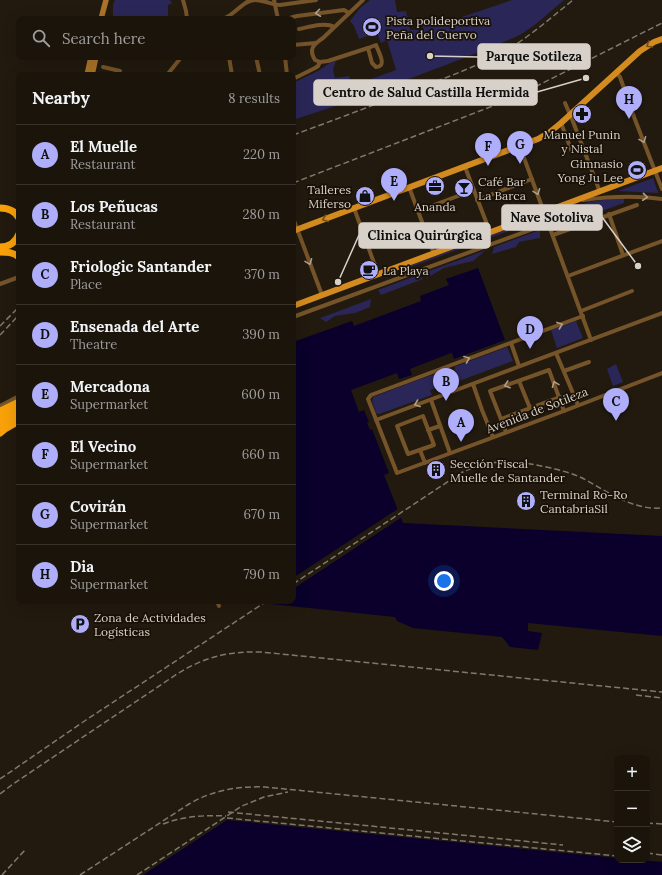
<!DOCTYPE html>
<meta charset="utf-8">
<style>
:root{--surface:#1a140b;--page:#231d14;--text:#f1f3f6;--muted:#9f9e9d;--line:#38332c;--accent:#afaefa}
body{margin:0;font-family:Lora,serif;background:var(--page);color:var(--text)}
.controls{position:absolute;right:12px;bottom:12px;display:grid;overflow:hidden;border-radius:8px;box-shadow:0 4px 16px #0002}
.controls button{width:36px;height:36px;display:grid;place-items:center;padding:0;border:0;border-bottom:1px solid var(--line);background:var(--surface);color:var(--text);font:20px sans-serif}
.you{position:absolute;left:444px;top:581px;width:14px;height:14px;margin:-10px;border:3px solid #fff;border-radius:50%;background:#1a73e8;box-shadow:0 0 0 6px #1a73e833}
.badge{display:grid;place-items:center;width:26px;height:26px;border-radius:50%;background:var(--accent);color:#111;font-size:13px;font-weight:700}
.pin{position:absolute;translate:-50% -33px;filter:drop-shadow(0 1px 2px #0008)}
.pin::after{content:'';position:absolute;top:21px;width:14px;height:12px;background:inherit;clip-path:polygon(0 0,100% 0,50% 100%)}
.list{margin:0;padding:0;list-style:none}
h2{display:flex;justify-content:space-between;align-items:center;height:52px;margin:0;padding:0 16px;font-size:17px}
h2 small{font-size:13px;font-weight:400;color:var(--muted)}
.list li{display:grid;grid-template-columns:26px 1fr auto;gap:12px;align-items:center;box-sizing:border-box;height:60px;padding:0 16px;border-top:1px solid var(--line)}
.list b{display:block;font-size:15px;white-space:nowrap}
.list p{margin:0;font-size:13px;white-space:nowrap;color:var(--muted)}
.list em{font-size:13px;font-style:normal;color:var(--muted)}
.icon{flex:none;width:22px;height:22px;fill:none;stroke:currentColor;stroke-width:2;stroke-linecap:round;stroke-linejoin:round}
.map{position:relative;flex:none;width:662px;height:875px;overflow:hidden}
.search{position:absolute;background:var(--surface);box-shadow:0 4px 16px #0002;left:16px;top:16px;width:280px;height:44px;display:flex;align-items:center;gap:10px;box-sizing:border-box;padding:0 14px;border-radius:8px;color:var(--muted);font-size:15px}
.panel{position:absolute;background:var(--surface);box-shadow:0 4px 16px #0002;left:16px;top:72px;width:280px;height:532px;border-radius:8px}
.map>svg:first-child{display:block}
.green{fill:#2a2657}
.water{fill:#0a002b}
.pier{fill:#221a0f}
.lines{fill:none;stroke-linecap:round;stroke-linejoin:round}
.street{stroke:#765429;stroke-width:4}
.secondary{stroke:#aa7327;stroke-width:5.5}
.primary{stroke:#d38b1f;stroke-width:6}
.highway{stroke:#f8a10a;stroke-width:7}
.rail{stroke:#7f786f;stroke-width:1.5;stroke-dasharray:6 3;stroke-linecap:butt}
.oneway{stroke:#b09f8a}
.oneway2{stroke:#764e13}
.labels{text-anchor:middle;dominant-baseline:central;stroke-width:3.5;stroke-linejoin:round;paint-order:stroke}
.poi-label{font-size:12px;fill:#d7d1ca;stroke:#191107;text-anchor:start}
.street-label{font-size:12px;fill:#d7d1ca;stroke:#191107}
.leader{fill:none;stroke:#d7d1ca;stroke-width:1.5}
.callout-dot{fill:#d7d1ca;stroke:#191107;stroke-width:1.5}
.callout{fill:#d7d1ca;stroke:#d7d1ca;stroke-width:1.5}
.callout-label{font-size:13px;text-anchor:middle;font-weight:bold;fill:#111}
</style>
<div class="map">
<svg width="662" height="875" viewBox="0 0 662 875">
<rect width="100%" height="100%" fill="#221a0f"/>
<g class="green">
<path d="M115,0H170L172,3L168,5V16L167,19H111L110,17L113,16V5Z"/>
<path d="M370,0H395L397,12L406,11L410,30L423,29L422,22L459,18L512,0H564L536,24L520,35L485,50L351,101L293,120V83L318,71L330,63L336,61L333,69L335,78L349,76L352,86L396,70L387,40L381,43L377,33L359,39L354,26L350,21L360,8Z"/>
<path d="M653,178L658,192V193L618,191Z"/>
<path d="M624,197V203L553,228L549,216L589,202Z"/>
<path d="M521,224L522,226L400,271L399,270Z"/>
<path d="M540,230V238L519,242L516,247L492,254L494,247Z"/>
<path d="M486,250L473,261L444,268L427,278L424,273Z"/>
<path d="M418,275L423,279L381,295L378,290Z"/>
<path d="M371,299L370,307L355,313L335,316L326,322L320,318Z"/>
<path d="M576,321L583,338L557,348L551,330Z"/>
<path d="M507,347L513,361L459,381L454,367Z"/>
<path d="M616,364L623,382L613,386L607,369Z"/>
<path d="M435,374L439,387L430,390L432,395L379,414L376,413L372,401L373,397L415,381Z"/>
</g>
<g class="water">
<path d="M478,268L505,340L454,359L452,353H451L410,369L412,375L399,379L397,373L351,390L359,412L364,410L369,422L367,423L370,430L372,429L389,473L384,475L403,523L662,536V636L528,623V631L542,633L538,650L510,647L502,637L413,628L397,621L395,617L261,603L260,601H293V342L352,321L354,326L421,301L420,296L449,285L446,279Z"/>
<path d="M227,820L617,858V860H639L662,862V875H143Z"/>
</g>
<path class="pier" d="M399,508L402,517L293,589V578Z"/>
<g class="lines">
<g class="street">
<path d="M183,0L186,11L187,19"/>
<path d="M274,0L278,19"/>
<path d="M363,0L323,38C314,44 308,49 315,60L320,62L328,61L368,48"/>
<path d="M223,19C235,15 243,0 255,0C264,0 272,5 280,5L316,0"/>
<path d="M286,19L297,16L344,10L349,13"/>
<path d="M299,29C309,27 325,22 334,27"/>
<path d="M293,45L316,43"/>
<path d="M376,45C378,51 388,67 376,67L372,63L368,48Z"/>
<path d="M229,57L232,75"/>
<path d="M256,57L260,75"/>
<path d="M285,57L287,75"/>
<path d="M103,67L120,71"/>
<path d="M616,73L620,77L634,117L662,189"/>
<path d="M131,74H134"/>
<path d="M167,75L179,60L180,57"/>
<path d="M293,79L315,68L318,66L320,62"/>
<path d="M565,103L572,119L600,192"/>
<path d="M561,123L572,152"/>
<path d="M520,147L591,340"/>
<path d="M465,167L490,232"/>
<path d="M409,187L434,254"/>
<path d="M477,200L532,179"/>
<path d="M583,200C611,196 634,195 662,199"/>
<path d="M354,208L378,274"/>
<path d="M418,211L474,190"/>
<path d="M609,214L623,255"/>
<path d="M293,218L322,295"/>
<path d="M553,235L637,205"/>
<path d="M568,276L662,241"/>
<path d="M0,284L19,277"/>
<path d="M581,311L632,291"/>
<path d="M583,316L371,395L368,399L397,473L564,411L662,373"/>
<path d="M293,317L549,223"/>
<path d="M511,343L519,366"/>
<path d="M556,353L578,405"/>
<path d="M564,371L589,362"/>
<path d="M519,381L530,408"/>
<path d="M473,384L482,410L493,437"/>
<path d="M431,400L450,453"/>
<path d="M0,406L19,396"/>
<path d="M423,416L434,445L408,454L397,426Z"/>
<path d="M501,419L560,397"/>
<path d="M376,420L662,313"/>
<path d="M428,430L440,426"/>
<path d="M506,432L490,391L549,370L564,411"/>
<path d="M420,450L425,463"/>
<path d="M217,601L219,606"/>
</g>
<g class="secondary">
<path d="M101,19L106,0"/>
<path d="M87,75L91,57"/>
<path d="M92,75L96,57"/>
</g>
<g class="primary">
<path d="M293,231L538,139L550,132L561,123L640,51L654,42L662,39"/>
<path d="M293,306L662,168"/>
</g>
<g class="highway">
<path d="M0,208C8,208 15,211 19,218"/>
<path d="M0,247C9,247 16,242 19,234"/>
<path d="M0,252C7,252 13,252 19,257"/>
<path d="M0,411L19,402"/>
<path d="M0,418L19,408"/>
<path d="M0,425L19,414"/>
<path d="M0,433L5,429L19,421"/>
</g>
<g class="rail">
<path d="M293,135C332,121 371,106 410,91C445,78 480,66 513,46C534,33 553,16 573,0"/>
<path d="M293,183L511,99L662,23"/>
<path d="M0,326L19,307"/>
<path d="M0,335L19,315"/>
<path d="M293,584L461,473C492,457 519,461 551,468C563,471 575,474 586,480C610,493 632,510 662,508"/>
<path d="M636,695L662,698"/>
<path d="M0,779L86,720L267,601"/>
<path d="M0,794L13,784L177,674C204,657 229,651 261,652L662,692"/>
<path d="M228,812L563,845"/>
<path d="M227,818L617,856"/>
<path d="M647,823L662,824"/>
<path d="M163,824C184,816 204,815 226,816"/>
<path d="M647,853L662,855"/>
<path d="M2,875L25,850"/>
<path d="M80,875L189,804C213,790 238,786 265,787L617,822"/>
<path d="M137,875L242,806L264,797L288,792"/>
</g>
</g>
<defs><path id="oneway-chevron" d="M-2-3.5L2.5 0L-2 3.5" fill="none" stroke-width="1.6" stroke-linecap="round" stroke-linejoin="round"/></defs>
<g class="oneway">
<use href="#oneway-chevron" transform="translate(318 13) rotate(172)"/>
<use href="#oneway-chevron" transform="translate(643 140) rotate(69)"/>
<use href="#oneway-chevron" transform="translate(537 192) rotate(69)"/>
<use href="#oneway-chevron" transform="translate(645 197) rotate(6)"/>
<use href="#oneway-chevron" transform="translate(309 262) rotate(69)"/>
<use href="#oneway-chevron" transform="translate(560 325) rotate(-20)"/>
<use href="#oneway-chevron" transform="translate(467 359) rotate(-21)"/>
<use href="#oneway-chevron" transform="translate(555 384) rotate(-111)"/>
<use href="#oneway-chevron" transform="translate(507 385) rotate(161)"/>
<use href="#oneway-chevron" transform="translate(417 404) rotate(160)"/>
</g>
<g class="oneway2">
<use href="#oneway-chevron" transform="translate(649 45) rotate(149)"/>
<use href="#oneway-chevron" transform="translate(325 219) rotate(160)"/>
</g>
<defs>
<g id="stadium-disc" transform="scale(1)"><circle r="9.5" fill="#afaefa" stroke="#191107"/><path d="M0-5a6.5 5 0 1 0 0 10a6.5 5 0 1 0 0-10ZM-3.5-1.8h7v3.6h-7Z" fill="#111"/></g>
<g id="pharmacy-disc" transform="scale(1)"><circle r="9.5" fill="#afaefa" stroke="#191107"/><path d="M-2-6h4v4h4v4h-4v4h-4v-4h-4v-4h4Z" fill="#111"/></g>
<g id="office-disc" transform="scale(1)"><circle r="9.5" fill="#afaefa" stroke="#191107"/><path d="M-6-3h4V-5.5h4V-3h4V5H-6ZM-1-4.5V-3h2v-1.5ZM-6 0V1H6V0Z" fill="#111"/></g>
<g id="bar-disc" transform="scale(1)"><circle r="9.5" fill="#afaefa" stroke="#191107"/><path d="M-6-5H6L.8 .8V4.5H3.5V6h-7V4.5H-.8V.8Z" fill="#111"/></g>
<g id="shop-disc" transform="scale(1)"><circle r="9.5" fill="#afaefa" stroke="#191107"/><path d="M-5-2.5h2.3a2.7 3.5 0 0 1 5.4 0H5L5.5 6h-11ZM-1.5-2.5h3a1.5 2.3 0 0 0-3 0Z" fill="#111"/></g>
<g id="cafe-disc" transform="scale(1)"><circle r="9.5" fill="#afaefa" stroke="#191107"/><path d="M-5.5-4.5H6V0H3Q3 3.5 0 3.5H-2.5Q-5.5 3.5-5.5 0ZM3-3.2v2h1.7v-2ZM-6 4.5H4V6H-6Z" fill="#111"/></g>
<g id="building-disc" transform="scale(1)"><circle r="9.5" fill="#afaefa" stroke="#191107"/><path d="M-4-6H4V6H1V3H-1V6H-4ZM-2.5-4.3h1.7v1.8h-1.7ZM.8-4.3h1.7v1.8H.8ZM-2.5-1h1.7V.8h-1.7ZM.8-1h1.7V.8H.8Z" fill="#111"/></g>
<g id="parking-disc" transform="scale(1)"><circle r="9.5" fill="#afaefa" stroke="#191107"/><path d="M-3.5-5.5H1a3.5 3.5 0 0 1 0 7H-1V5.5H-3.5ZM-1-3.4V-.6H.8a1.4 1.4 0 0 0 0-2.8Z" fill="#111"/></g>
</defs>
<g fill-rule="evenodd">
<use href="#stadium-disc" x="372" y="27"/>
<use href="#pharmacy-disc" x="582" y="114"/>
<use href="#stadium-disc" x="637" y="170"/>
<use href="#office-disc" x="435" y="186"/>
<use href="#bar-disc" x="464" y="188"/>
<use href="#shop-disc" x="365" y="196"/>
<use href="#cafe-disc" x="369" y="270"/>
<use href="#building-disc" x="436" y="470"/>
<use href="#building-disc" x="526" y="501"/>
<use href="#parking-disc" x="80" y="624"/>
</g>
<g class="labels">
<g class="poi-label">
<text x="386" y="20">Pista polideportiva<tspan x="386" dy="14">Peña del Cuervo</tspan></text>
<text x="582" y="134" text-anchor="middle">Manuel Punin<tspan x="582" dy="14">y Nistal</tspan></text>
<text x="623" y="163" text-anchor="end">Gimnasio<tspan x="623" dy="14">Yong Ju Lee</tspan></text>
<text x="478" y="181">Café Bar<tspan x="478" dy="14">La Barca</tspan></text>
<text x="351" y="189" text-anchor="end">Talleres<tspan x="351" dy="14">Miferso</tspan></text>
<text x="435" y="206" text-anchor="middle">Ananda</text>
<text x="383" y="270">La Playa</text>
<text x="450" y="463">Sección Fiscal<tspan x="450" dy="14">Muelle de Santander</tspan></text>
<text x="540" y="494">Terminal Ro-Ro<tspan x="540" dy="14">CantabriaSil</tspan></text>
<text x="94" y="617">Zona de Actividades<tspan x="94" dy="14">Logísticas</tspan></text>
</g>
<g class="street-label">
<text transform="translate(537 410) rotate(-21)">Avenida de Sotileza</text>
</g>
</g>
<path class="leader" d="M430 56L478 57M586 78L537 92M638 266L602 217M338 282L359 235"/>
<g class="callout-dot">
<circle cx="430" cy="56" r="4"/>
<circle cx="586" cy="78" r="4"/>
<circle cx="638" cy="266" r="4"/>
<circle cx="338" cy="282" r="4"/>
</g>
<g class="callout">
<rect x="478" y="44" width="112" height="25" rx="4"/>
<rect x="314" y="80" width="223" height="25" rx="4"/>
<rect x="502" y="205" width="100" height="25" rx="4"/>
<rect x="359" y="223" width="131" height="25" rx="4"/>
</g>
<g class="callout-label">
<text x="534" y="61">Parque Sotileza</text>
<text x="426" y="97">Centro de Salud Castilla Hermida</text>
<text x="552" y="222">Nave Sotoliva</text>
<text x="425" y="240">Clinica Quirúrgica</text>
</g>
</svg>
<div class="controls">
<button>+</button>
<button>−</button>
<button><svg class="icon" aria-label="layers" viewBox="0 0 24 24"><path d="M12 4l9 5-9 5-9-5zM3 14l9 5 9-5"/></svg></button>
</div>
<div class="you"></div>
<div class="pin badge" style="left:461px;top:442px">A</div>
<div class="pin badge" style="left:446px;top:401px">B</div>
<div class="pin badge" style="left:616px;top:421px">C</div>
<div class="pin badge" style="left:530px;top:349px">D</div>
<div class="pin badge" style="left:394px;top:201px">E</div>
<div class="pin badge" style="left:488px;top:166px">F</div>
<div class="pin badge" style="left:520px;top:164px">G</div>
<div class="pin badge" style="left:629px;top:119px">H</div>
<div class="search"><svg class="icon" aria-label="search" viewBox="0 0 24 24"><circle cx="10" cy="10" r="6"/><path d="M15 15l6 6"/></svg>Search here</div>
<section class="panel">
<h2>Nearby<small>8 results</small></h2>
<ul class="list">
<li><span class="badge">A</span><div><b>El Muelle</b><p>Restaurant</p></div><em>220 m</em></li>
<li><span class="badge">B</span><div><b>Los Peñucas</b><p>Restaurant</p></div><em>280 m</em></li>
<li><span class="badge">C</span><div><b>Friologic Santander</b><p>Place</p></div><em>370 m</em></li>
<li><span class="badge">D</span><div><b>Ensenada del Arte</b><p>Theatre</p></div><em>390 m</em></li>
<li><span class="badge">E</span><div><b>Mercadona</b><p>Supermarket</p></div><em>600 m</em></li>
<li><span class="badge">F</span><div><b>El Vecino</b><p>Supermarket</p></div><em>660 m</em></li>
<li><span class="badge">G</span><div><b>Covirán</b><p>Supermarket</p></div><em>670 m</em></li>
<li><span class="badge">H</span><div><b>Dia</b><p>Supermarket</p></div><em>790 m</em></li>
</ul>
</section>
</div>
